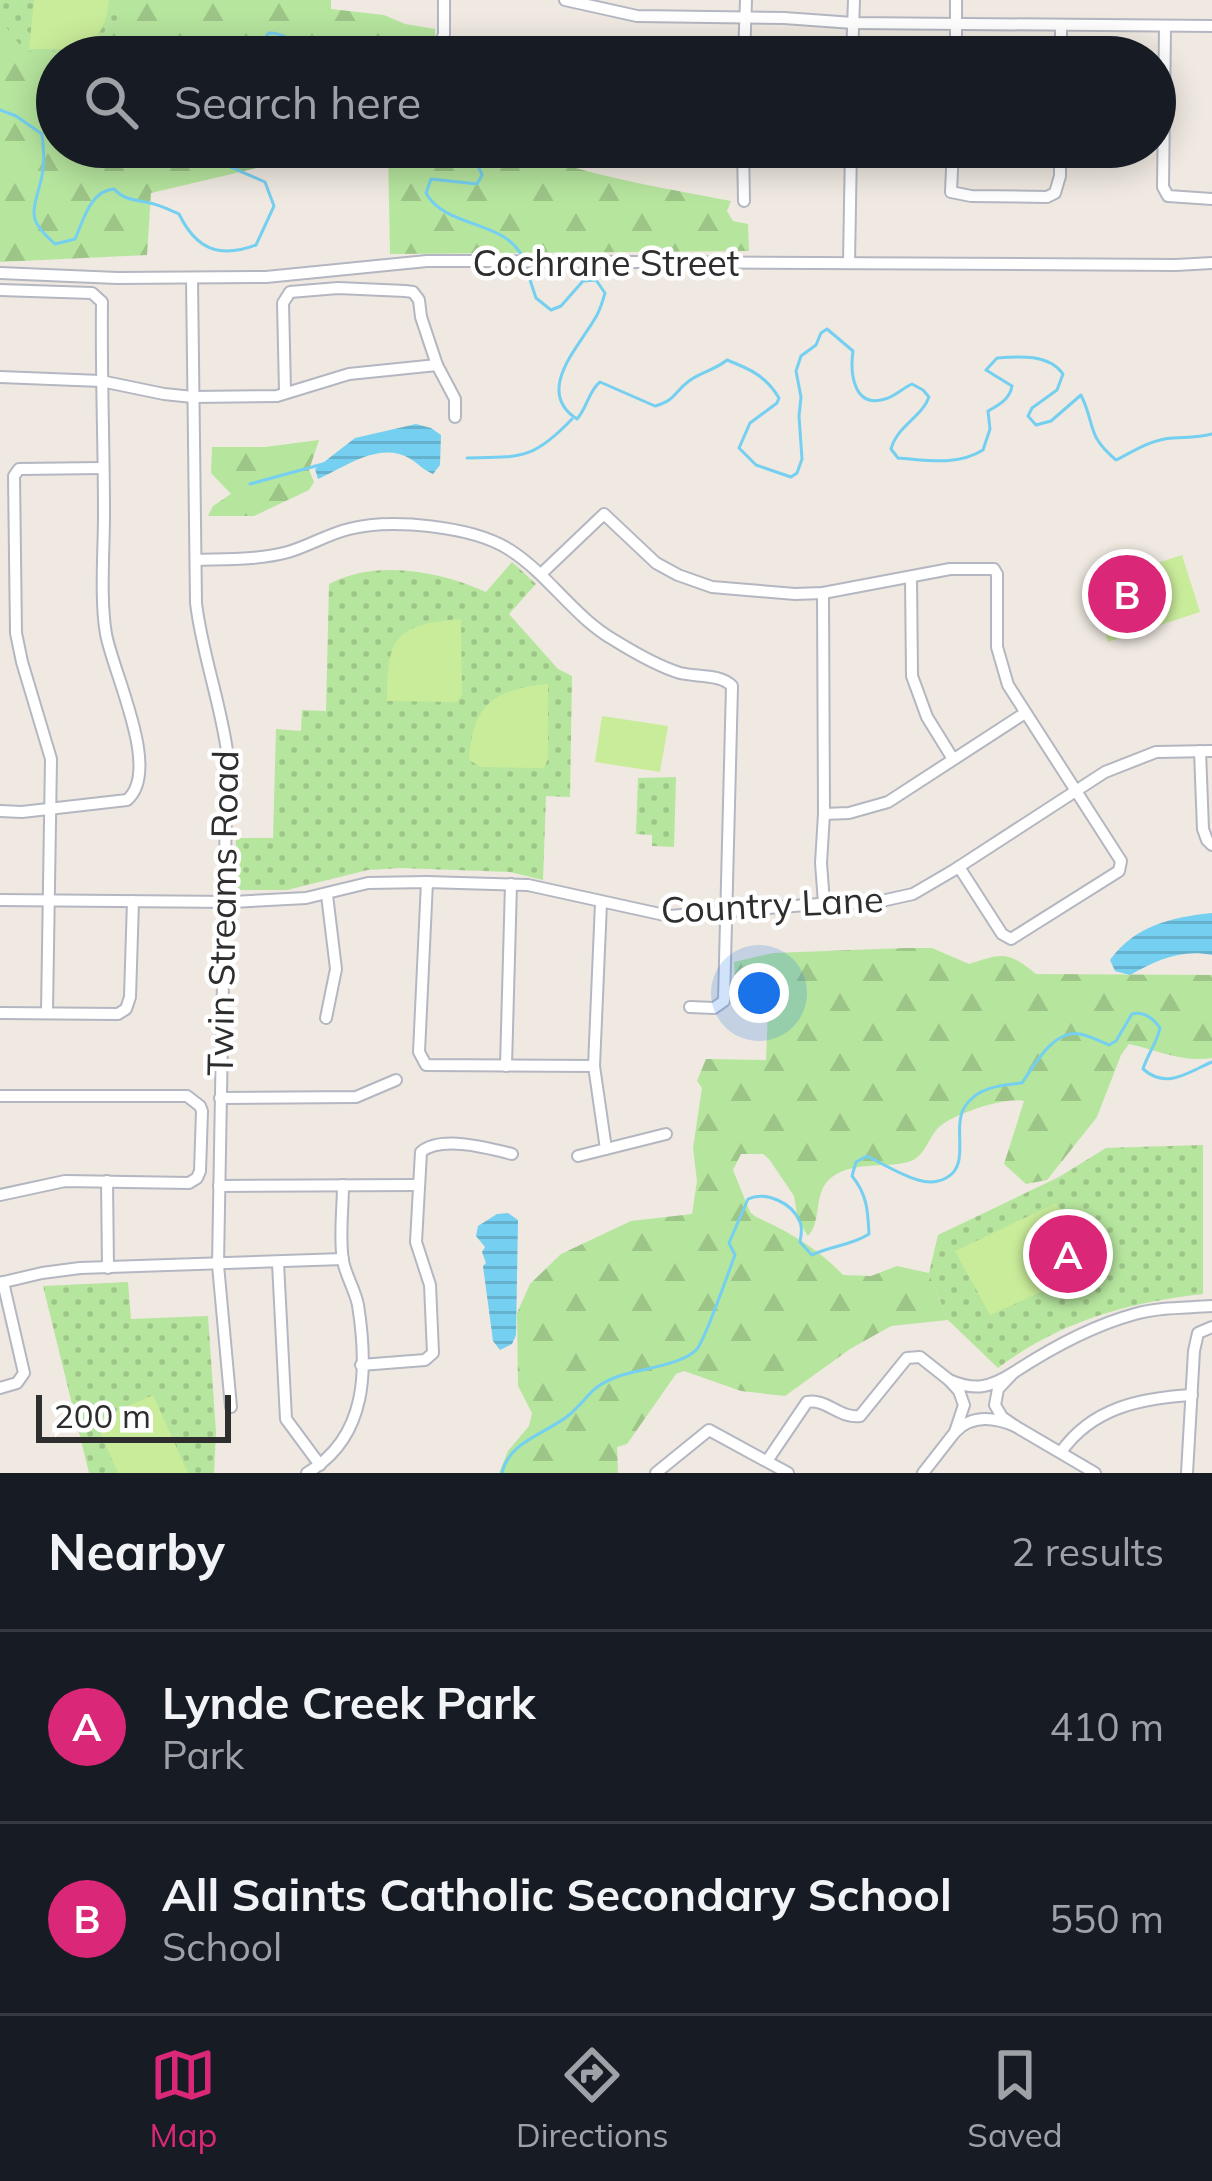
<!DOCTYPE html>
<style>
:root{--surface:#171b24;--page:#242831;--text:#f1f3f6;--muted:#9ea1a6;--line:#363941;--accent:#db2777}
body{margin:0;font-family:Mulish,sans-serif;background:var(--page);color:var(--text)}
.scale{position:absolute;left:36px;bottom:30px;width:195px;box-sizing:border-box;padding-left:12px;border:6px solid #2e2e2e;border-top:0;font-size:33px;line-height:42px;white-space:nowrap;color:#2e2e2e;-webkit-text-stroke:9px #fff;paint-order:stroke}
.you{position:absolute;left:759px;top:993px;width:42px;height:42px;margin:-30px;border:9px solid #fff;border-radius:50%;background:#1a73e8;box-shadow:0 0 0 18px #1a73e833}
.badge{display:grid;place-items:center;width:78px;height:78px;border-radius:50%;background:var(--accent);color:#fff;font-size:39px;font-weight:700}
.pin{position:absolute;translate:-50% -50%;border:6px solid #fff;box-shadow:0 3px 12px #0006}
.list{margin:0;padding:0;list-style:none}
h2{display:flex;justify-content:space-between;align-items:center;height:156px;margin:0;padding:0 48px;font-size:51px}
h2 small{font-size:39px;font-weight:400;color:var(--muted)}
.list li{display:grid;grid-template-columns:78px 1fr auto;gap:36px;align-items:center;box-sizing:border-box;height:192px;padding:0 48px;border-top:3px solid var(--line)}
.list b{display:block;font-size:45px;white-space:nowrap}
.list p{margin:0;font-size:39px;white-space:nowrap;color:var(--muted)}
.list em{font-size:39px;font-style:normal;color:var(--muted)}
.icon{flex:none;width:66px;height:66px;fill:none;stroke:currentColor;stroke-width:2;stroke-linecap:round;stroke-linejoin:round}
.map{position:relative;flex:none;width:1212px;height:1473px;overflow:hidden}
.search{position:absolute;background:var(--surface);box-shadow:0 6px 30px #0003;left:36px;right:36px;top:36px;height:132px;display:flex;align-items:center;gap:30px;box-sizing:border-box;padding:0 42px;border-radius:66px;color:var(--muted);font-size:45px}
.sheet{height:540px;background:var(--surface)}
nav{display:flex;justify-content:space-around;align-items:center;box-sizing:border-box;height:168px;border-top:3px solid var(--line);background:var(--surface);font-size:33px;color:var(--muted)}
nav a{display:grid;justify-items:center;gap:6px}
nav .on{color:var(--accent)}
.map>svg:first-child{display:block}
.forest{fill:url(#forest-firs)}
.park{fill:url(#park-dots)}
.pitch{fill:#c9ec9a}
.water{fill:url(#water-rules)}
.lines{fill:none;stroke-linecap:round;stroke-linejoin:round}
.stream{stroke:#75cff0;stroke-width:3}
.minor-casing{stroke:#b4b7c1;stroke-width:14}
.minor{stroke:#fff;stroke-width:10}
.labels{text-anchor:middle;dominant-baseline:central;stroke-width:9;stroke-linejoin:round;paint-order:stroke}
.street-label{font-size:36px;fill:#2e2e2e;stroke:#fff}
</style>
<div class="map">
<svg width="1212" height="1473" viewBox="0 0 1212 1473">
<defs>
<pattern id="forest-firs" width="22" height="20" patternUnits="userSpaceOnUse" patternTransform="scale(3)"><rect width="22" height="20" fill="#b6e59e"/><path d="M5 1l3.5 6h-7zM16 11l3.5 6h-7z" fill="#9dc588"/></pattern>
<pattern id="park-dots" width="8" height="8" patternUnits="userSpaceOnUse" patternTransform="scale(3)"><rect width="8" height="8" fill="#b6e59e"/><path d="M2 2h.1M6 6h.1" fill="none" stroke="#9dc588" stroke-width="1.8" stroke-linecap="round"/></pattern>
<pattern id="water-rules" width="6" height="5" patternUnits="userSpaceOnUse" patternTransform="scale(3)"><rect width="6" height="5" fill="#75cff0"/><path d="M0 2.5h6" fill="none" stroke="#66b2ce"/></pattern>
</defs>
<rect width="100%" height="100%" fill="#efe9e1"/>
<g class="forest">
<path d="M0,0H331V9L384,15L405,24L435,29V57H57V147H512C583,175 658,187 731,201L727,211L733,221L748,224L749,251L390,254L388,150L261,167L151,193L147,255L0,262Z"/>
<path d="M319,440L309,470L314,482L309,490L254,516H208L213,506L231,494L211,473L212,447H265Z"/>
<path d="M906,948H932L969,964C1003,953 1008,951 1036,974L1212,975V1058C1185,1063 1156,1050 1129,1044L1121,1055L1097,1117L1047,1180L1026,1184L1004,1164L1024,1101C1006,1096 949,1115 937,1129C929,1138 925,1153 915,1159C897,1170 856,1159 832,1177C812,1192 823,1220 808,1236L798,1220L794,1196L769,1159L763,1154H741L733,1170L750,1212L756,1217C788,1231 820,1250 843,1275L871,1276L897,1266L929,1273L948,1320L891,1326L850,1349L785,1396L741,1391L684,1371L676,1374L627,1444L617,1447L618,1473H499L508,1451L529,1426L532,1413L518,1386L517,1313L530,1284L561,1254L631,1221L692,1214L697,1181L693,1148L702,1088L697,1081L706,1059L766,1060L769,981L735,980L734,962L773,953Z"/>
</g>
<g class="park">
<path d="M0,0H122V14L96,44L71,52H25L0,19Z"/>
<path d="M512,562L536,584L509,614L558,669L572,676L570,797L546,796L543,880L510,872L401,868L368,870L287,890H235L236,838H273L276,729L301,731L302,710L326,711L329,584C376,559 440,571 486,592Z"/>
<path d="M676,777L674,847L652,846V835L636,834L638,778Z"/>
<path d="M1203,1145V1294C1128,1302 1059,1322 998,1368L948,1320L929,1273L938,1235L1059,1177L1106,1148Z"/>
<path d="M128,1282L131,1319L208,1316L216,1432L214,1473H89L43,1286Z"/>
</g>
<g class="pitch">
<path d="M34,0H109C104,54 74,49 29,49Z"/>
<path d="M1182,555L1200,612L1108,642L1090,585Z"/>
<path d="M461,619L462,695L457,702L387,701C386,636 397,624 461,619Z"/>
<path d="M548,684V759L544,768L481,767L469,760C472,704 495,689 548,684Z"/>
<path d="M602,716L668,726L660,772L595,762Z"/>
<path d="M1056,1203L1088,1271L990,1315L955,1251Z"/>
<path d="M153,1395L188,1473H118L95,1421Z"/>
</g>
<g class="water">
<path d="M416,424L431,428L441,435L440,465L433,474C423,470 418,463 409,458C379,441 345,467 318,479L315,469L355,438Z"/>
<path d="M1212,913V955C1181,949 1157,960 1130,975L1115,971L1110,960C1134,926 1172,917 1212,913Z"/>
<path d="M508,1213L518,1220L516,1335L512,1344L500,1350L493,1341L483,1266L486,1263L482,1252L485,1247L476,1236L478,1226L497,1214Z"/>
</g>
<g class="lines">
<g class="stream">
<path d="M203,57H209"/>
<path d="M250,57L269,33C287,33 292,43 303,57"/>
<path d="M0,110L16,116L42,134C44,151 45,167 40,184C32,215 28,220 55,244L75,239C84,219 90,191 114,189C125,201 135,199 150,203C160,205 170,210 179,214C196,249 219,259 256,245L274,206L265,182L217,161L205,147"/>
<path d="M447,147C462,154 476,157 482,175L477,184L431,179L426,193C445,228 504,220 522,256"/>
<path d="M525,265L536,298L551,310L561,306L583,281L596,280L605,293C602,303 600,312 594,320C577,349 535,392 577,419C587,408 589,390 600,382L655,406C676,400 674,392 689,381C701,372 715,370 727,360C750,369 766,376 779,398L777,403L750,423L739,448L756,465L791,477L797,473L802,459L799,416L801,397L796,371L801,356L816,345L821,333L827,329L853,351C850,372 853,409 885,399C894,397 903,388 912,384L923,390L929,397C922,417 897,426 891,449L898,458C928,460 957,466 983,450L990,429L988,411C999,405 1010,399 1012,386L986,370L997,358C1020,356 1049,354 1063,374L1057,390L1032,408L1028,416L1036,425L1051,421L1081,395C1096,426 1086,435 1116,460C1134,451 1152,439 1173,438C1188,437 1197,438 1212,434"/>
<path d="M467,458C521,457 533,460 572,419"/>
<path d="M250,484L323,464"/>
<path d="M502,1473C509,1441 546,1434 569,1415C590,1397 589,1387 619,1376C639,1369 683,1365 697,1349C706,1338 728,1273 735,1255L729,1243L748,1199C765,1191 792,1202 800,1222C803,1229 801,1234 800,1242L812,1255C830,1246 853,1245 869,1234C868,1211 867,1194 852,1176L856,1162L867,1156C883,1164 901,1175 918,1180C928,1183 937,1183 946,1178C971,1165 952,1130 964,1108C976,1087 1001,1085 1022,1083C1035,1064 1054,1029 1080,1034C1090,1036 1100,1041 1109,1045L1116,1041L1132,1014C1144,1011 1153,1018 1160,1028C1157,1043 1148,1053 1143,1069C1167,1090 1188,1072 1212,1062"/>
</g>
<g class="minor-casing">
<g id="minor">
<path d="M565,0L637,16L784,18L853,23L1212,26"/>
<path d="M1165,27L1163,187L1168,196L1212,199"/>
<path d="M441,57L439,48L444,34V0"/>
<path d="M744,57L746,0"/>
<path d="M852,57L854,0"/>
<path d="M956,57V0"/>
<path d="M1061,57V25"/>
<path d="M743,147L744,201"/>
<path d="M953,147L951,192L971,196L1047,197L1055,193L1060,176V147"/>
<path d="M849,263L851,147"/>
<path d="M0,273L117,278L266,277L427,261H469L1176,265L1212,263"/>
<path d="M192,278L196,603C202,653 220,701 227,751L218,1265L231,1407"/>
<path d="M0,290L92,293L102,302C101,373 104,443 104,514C104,550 100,600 106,634C113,673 162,771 127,800L22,812L0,811"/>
<path d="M0,377L101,381L164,394L193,397L277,396L349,374L437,365"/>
<path d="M285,391L283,303L290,292L338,288L405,291L413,292L419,300L421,317L437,365L455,399V417"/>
<path d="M196,560C227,559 259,560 288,552C309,546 328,534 349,529C391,518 473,526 510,550C549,575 574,617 614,640C635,653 657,666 680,673C697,677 721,674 732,686L724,1001L714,1008L690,1007"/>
<path d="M541,574L604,514L656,563L678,575L712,587L795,594L823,593L950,569H994L997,574V647L1008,685L1121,861L1119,871L1011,939L1002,934L959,867"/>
<path d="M911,577L912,676L927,717L953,759"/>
<path d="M823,593L824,814L821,863L824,903"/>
<path d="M1200,751L1203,829L1207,840L1212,845"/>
<path d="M824,814L849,813L888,802L1025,713"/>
<path d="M427,882L419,1052L426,1065L594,1066L601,903"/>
<path d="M0,900L232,902L306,898L368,883L427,882L528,885L669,916L819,904L877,902L913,894L954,870L1105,772L1156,752L1212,751"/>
<path d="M47,1012L51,759L22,662L16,633L14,476L19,469L103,468"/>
<path d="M0,1013L118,1014L126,1009L130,997L133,901"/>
<path d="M326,1018L336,969L327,895"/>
<path d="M506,1066L511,884"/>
<path d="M594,1066L606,1149"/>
<path d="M0,1096H187L200,1106L202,1111L200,1171L197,1178L189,1183L65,1181L0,1195"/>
<path d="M220,1098L356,1097L396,1080"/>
<path d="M578,1156L666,1134"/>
<path d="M107,1181L108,1268"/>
<path d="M219,1186L418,1185"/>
<path d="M278,1263L286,1419L320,1465"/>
<path d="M0,1283L42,1273L80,1268L343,1259"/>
<path d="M361,1365L425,1360L433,1353L430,1285L416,1242L421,1152C441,1135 488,1148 512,1154"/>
<path d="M1013,1373L998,1389L995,1405L1002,1417L1015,1426C994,1417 972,1414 955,1432L964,1405L959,1391L949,1380C975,1391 989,1388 1013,1373Z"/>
<path d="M1013,1373C1051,1348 1091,1326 1135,1314C1160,1307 1186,1308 1212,1306"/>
<path d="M0,1388L17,1383L24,1373L3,1282"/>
<path d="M1015,1426L1095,1473"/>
<path d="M1061,1452C1092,1408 1140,1398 1192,1395"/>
<path d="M767,1461L807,1402C826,1398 840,1419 860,1416L907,1358L920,1357L949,1380"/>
<path d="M307,1473C368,1437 368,1369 358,1305C355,1290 346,1276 343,1261C339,1237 343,1209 343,1185"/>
<path d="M656,1473L709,1430L788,1473"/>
<path d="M923,1473L955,1432"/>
<path d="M1187,1473L1194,1351L1198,1333L1212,1327"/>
</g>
</g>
<use href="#minor" class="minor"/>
</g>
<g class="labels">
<g class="street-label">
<text x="606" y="262">Cochrane Street</text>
<text transform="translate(772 904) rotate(-3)">Country Lane</text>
<text transform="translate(222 913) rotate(-89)">Twin Streams Road</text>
</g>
</g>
</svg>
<div class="scale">200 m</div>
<div class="you"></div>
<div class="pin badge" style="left:1068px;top:1254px">A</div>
<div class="pin badge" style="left:1127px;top:594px">B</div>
<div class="search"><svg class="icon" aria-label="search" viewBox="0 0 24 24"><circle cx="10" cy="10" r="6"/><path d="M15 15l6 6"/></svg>Search here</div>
</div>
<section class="sheet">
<h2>Nearby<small>2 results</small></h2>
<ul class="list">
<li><span class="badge">A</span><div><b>Lynde Creek Park</b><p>Park</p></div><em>410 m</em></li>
<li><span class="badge">B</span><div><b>All Saints Catholic Secondary School</b><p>School</p></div><em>550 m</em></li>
</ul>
</section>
<nav>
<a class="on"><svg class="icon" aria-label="map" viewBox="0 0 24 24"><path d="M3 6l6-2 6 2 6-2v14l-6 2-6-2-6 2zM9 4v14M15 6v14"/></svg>Map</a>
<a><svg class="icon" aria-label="directions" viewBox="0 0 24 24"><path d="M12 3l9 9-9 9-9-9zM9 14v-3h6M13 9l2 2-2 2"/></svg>Directions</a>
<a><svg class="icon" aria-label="saved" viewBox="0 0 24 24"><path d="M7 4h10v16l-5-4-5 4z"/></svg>Saved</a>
</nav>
